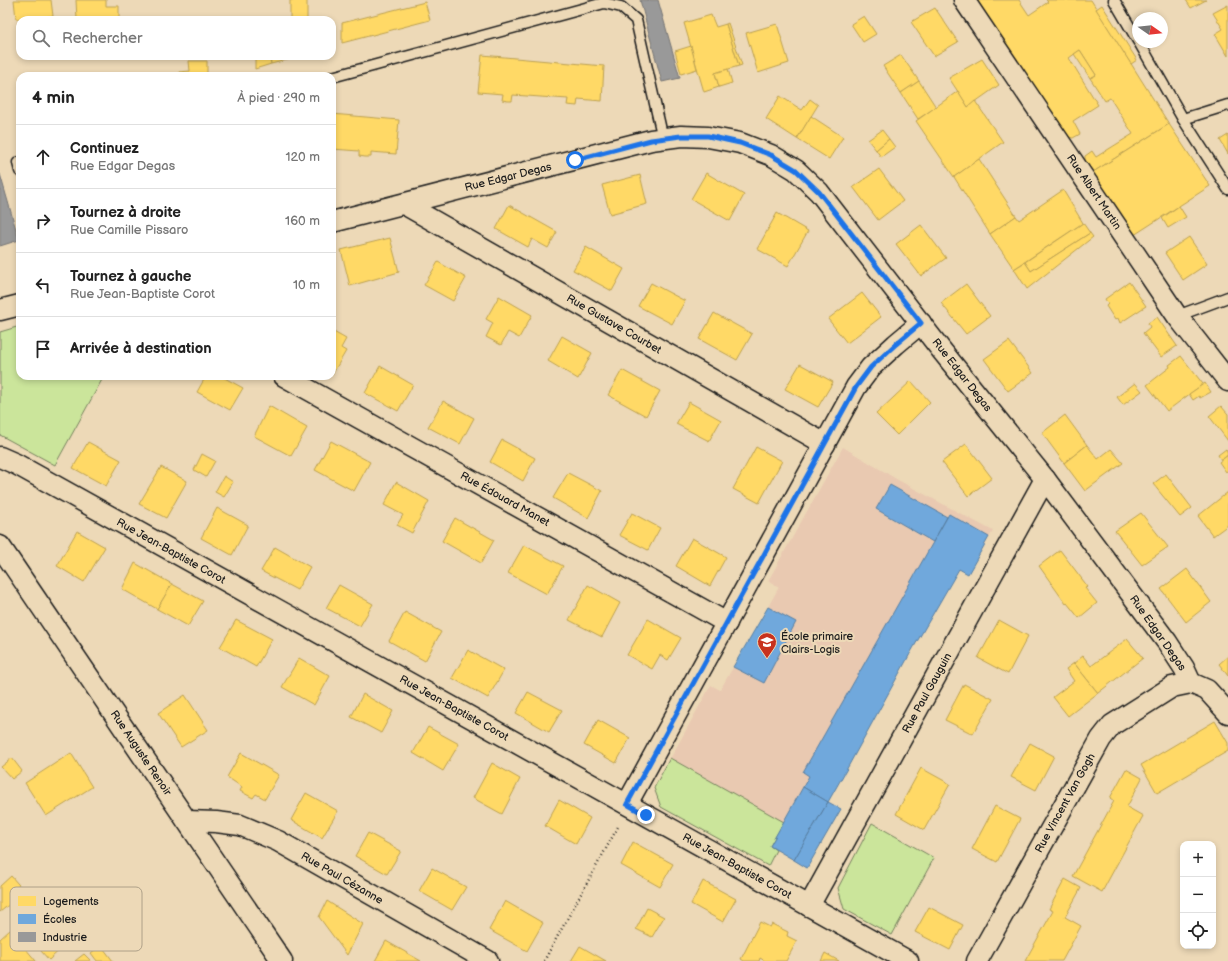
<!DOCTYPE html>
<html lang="fr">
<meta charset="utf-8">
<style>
:root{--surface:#fff;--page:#f2f2f2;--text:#222;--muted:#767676;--line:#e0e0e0}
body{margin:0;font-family:"Balsamiq Sans",sans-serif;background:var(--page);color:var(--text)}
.controls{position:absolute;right:12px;bottom:12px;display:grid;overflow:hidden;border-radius:8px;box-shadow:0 2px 6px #0003}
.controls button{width:36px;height:36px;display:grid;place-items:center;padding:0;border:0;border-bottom:1px solid var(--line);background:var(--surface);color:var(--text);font:20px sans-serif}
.compass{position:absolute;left:1132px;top:12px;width:36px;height:36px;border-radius:50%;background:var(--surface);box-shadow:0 2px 6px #0003;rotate:104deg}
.stop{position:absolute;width:12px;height:12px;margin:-9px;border:3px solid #1a73e8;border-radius:50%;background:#fff}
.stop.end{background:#1a73e8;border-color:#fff;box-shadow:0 1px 4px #0008}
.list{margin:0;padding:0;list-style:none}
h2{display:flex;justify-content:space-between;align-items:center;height:52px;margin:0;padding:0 16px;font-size:17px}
h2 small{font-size:13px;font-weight:400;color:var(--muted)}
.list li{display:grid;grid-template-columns:26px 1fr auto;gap:12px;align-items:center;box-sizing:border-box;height:64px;padding:0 16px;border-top:1px solid var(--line)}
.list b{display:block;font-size:15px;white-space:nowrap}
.list p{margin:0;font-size:13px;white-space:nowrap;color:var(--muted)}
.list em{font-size:13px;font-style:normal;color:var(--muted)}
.icon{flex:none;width:22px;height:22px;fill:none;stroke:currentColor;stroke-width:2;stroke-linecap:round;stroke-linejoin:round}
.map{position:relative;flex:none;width:1228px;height:961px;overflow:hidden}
.search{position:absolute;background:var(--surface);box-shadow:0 2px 6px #0003;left:16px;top:16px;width:320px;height:44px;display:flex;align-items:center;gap:10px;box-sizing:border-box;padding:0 14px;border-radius:12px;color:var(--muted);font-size:15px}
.panel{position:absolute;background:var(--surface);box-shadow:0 2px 6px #0003;left:16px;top:72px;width:320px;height:308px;border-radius:12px}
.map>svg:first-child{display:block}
.built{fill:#e9c9b1}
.green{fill:#cbe59b;stroke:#74805c}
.homes{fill:#ffd966;stroke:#bba050}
.schools{fill:#6fa8dc;stroke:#567ea2}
.industry{fill:#999;stroke:#747474}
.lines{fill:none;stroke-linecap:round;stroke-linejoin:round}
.lane-casing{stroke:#1c1c1c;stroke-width:13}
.street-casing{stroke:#1c1c1c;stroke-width:23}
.path{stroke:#1c1c1c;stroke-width:2.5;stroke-dasharray:1 3;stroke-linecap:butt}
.lane{stroke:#edd9b7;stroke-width:10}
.street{stroke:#edd9b7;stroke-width:20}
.route{stroke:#1a73e8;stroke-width:5}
.labels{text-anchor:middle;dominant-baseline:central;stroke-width:4;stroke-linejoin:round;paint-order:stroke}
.street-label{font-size:11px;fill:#1c1c1c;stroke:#edd9b7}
.poi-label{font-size:11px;fill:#1c1c1c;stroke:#edd9b7;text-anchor:start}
.key{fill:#edd9b7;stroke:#aea088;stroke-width:1}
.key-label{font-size:11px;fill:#1c1c1c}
</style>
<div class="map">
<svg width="1228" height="961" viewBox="0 0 1228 961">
<rect width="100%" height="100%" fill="#edd9b7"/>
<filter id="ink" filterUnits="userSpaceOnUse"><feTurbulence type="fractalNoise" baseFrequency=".025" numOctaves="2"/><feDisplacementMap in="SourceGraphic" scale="8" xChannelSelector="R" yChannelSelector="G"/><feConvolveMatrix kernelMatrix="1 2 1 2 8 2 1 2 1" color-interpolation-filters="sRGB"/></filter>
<g filter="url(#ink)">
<path class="built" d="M843,447L898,480L993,531L968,574L959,569L911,652L849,765L828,801L841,809L807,868L776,850L768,866L661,807L654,788L711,685L720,690L768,607L779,587L768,581Z"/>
<g class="green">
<path d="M20,326V376H104L55,465L0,435V332Z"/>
<path d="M670,758L784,822L770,846L776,850L768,866L661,807L654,788Z"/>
<path d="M872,823L934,858L892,935L844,909L838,888Z"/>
</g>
<g class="homes">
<path d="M14,0H51L53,16L16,19Z"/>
<path d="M76,0H106V6H119V20H77Z"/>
<rect x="290" y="0" width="17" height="20"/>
<path d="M977,0H1019L1029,15L1048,2L1046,0H1091L1169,124L1090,174L1085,165V156L1092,151L1096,157L1133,134L1110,98L1105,101L1090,78L1096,75L1080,50L1069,58L1098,105L1073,121L1080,134L1073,138L1067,137Z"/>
<path d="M1186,0H1206L1191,8Z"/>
<path d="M425,2L430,20L342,43V23Z"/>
<path d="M1102,5L1137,60L1131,64L1096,9Z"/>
<path d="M1228,5V56L1215,34L1223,29L1213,13Z"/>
<path d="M935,8L958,42L934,56L911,22Z"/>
<path d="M711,15L716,27L726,24L739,66L715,73L719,87L704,92L684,23Z"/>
<path d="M864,16L876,34L863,42L851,24Z"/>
<path d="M728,23L742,65L739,66L726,24Z"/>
<path d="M777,24L789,63L758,73L746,33Z"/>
<path d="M691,46L697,69L681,74L675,51Z"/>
<path d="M1080,50L1096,75L1090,78L1074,54Z"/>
<path d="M482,55L604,66L602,101L578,99L577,106L567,105L568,99L513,95L512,101H508L502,100L503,94L478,92Z"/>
<path d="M901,55L919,81L901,93L883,66Z"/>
<path d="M255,56H270L271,64L255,69Z"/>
<path d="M270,56H302L271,64Z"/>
<path d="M982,59L999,85L968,107L949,78Z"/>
<path d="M189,61H207V76H180L179,72L190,71Z"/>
<path d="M728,69L732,83L719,87L715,73Z"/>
<path d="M919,81L936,107L918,119L901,93Z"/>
<path d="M958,91L968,107L975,101L1003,142L954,177L916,121Z"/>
<path d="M780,96L802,110L810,99L818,105L797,139L766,119Z"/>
<path d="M332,114L399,120L396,154L371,152V157H365L359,156V151L332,149Z"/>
<path d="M811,116L843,137L829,159L797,139Z"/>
<path d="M1169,124L1210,186L1131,237L1090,174Z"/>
<path d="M882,130L889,139L876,150L868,140Z"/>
<path d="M1228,135V154L1220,140Z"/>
<path d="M889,139L895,147L881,157L876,150Z"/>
<path d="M979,159L1016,216L990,234L954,177Z"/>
<path d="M879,169L903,201L878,220L853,187Z"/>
<path d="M706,173L744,195L730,221L691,199Z"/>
<path d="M640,175L647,204L610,214L602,185Z"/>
<path d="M1063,190L1083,223L1014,269L990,234L1016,216L1019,220Z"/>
<path d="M509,205L557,232L548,248L532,239L528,247L496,229Z"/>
<path d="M1179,206L1186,217L1168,228L1162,218Z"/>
<path d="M777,213L808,231L788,266L757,249Z"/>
<path d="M1083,223L1090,233L1031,271L1025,262Z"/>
<path d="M921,225L946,258L921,276L896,244Z"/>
<path d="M1090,233L1093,237L1027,289L1014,269L1025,262L1031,271Z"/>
<path d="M1189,237L1207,264L1183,280L1165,253Z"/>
<path d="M390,238L399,272L350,286L341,250Z"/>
<path d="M586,247L624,269L612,291L573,270Z"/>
<path d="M438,262L466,278L453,301L424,285Z"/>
<path d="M1129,282L1146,306L1120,323L1118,318L1115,320L1106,306L1108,304L1105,299Z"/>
<path d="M651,283L685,301L672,324L638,306Z"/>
<path d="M966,284L990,316L966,334L941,303Z"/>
<path d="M862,293L881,317L847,343L828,319Z"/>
<path d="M499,296L532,315L519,338L508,332L501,345L486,337L493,323L486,319Z"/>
<path d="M714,313L752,334L737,360L699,339Z"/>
<path d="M1157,317L1177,346L1161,357L1143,333L1150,327L1148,323Z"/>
<path d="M332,331L346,339L341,348L346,351L332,375Z"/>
<path d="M562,336L592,353L578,379L548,361Z"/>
<path d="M1009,341L1033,373L1008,391L984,359Z"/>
<path d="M1181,356L1203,384L1167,411L1147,385L1170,367L1169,365Z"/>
<path d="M800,364L833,382L818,407L785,389Z"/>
<path d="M380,366L413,385L398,411L365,393Z"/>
<path d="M622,370L660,391L646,416L608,395Z"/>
<path d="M206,376H221L243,388L230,410L197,392Z"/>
<path d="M911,381L930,402L897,435L876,414Z"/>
<path d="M1135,383L1142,391L1123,405L1117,397Z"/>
<path d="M1205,383L1211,392L1200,398L1199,396L1193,400L1189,394Z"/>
<path d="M443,401L474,418L460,444L428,427Z"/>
<path d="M689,402L721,420L709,441L676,424Z"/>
<path d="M269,406L307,428L291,456L254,436Z"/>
<path d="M1221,406L1228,414V441L1209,416Z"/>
<path d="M1065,415L1087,445L1064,463L1042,433Z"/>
<path d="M502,440L535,458L523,481L490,462Z"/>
<path d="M331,441L370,462L354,491L315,470Z"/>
<path d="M88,442L121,460L106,486L73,468Z"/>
<path d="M966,444L992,478L968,496L942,462Z"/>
<path d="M1087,445L1098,459L1111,449L1123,463L1085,491L1064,463Z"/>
<path d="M756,447L782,461L759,503L733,489Z"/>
<path d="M1226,449L1228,455L1221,460L1218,455Z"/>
<path d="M202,454L215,461L206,477L194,470Z"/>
<path d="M1228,455V470L1226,472L1219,462Z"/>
<path d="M161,467L187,481L166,518L139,504Z"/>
<path d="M568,473L602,491L588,518L553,498Z"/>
<path d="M1166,474L1192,508L1180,517L1153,484Z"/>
<path d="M224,476L233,482L224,497L215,492Z"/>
<path d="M396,482L429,501L412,533L397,525L403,515L384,505Z"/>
<path d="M1228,492V525L1213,536L1198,516Z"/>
<path d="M217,508L248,525L232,555L201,538Z"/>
<path d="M632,513L660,528L648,550L619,535Z"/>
<path d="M1141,513L1168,547L1142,565L1115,531Z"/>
<path d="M455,518L494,540L481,563L442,541Z"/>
<path d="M77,531L105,547L84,582L57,566Z"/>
<path d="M692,538L726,557L710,586L676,566Z"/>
<path d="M524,545L563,566L547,594L508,573Z"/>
<path d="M275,547L310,567L297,590L261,571Z"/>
<path d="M1060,550L1088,587L1085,588L1097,603L1079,618L1067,603L1066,604L1039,566Z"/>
<path d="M135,563L172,584L157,609L122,589Z"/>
<path d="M1187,569L1211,602L1186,622L1161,589Z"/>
<path d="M172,584L203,601L188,626L157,609Z"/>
<path d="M339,585L373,604L360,626L326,608Z"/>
<path d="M588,585L620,603L602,637L569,620Z"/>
<path d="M405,612L441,632L425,661L389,641Z"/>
<path d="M648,619L681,638L668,660L660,655L652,669L627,655Z"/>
<path d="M236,620L272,639L256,667L220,647Z"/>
<path d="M999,620L1028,636L1008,674L978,658Z"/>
<path d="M1127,639L1143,658L1098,693L1074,663L1083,656L1091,666Z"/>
<path d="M468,650L504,670L488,698L452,678Z"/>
<path d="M1228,656V676L1219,664Z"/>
<path d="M299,658L330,676L314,705L282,687Z"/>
<path d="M1074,663L1098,693L1068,716L1053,697L1074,681L1066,669Z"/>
<path d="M964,684L993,699L973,734L945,720Z"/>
<path d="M528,692L562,710L549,732L516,713Z"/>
<path d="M363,694L393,711L381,733L351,717Z"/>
<path d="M185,695L208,730L181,747L158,713Z"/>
<path d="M598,720L630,738L616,763L584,745Z"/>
<path d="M1215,721L1228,743V751L1157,793L1141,765Z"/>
<path d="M428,727L459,744L443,771L413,753Z"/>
<path d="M1030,743L1054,756L1036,790L1011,777Z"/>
<path d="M71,753L92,787L46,816L25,783Z"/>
<path d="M241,753L279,775L265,799L256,794L253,798L240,791L242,787L227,777Z"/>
<path d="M12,758L22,771L12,779L1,767Z"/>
<path d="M492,763L520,779L502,814L473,798Z"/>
<path d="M921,768L950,784L924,830L896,814Z"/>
<path d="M1126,769L1142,778L1127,807L1143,816L1102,892L1073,876L1114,801L1110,798Z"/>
<path d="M306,793L338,811L322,838L291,820Z"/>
<path d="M559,800L590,818L576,844L545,826Z"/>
<path d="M995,806L1020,819L997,862L972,849Z"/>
<path d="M368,833L401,851L387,874L355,856Z"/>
<path d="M633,842L673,864L660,887L621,865Z"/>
<path d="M432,868L466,887L452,910L419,891Z"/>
<path d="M11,876L25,892L0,912V886Z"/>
<path d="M1065,879L1081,888L1065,917L1081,926L1062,961H1025L1053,911L1049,909Z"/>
<path d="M703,881L736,899L723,922L691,904Z"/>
<path d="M327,901L363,924L347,955L319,917Z"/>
<path d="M505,901L543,923L527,951L489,930Z"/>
<path d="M929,907L963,925L950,950L915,932Z"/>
<path d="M647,908L664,917L652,937L636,929Z"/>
<path d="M760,922L770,927L772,924L788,932L787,936L797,941L786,961H765L760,958L759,961H744L741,959Z"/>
<path d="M10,930L36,961H0V939Z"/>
<path d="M63,932L70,940L49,960L41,951Z"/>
<path d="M386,941L421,961H375Z"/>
<path d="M101,945L113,961H97L91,953Z"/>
<path d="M580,946L606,961H571Z"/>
<path d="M825,953L839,961H821Z"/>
<path d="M84,954L91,961H75L80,957Z"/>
</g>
<g class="schools">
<path d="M890,485L947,517L933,542L876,509Z"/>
<path d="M949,514L989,537L968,574L959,569L911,652L849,765L828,802L803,787L809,776L803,772Z"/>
<path d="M768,607L796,622L764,683L733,667Z"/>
<path d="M803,787L828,802L794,860L770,846Z"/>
<path d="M828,802L841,809L807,868L794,860Z"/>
</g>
<g class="industry">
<path d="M640,0H658L680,78L662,82Z"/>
<path d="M0,174L19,240L0,246Z"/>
</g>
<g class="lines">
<g class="lane-casing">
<g id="lane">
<path d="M1114,0L1138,41"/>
<path d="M1139,42L1183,119L1228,189"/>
<path d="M332,77L604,3L621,7L636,20L663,139"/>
<path d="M1183,119L1228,105"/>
<path d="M20,162L18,163L20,171"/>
<path d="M1177,316L1228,297"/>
</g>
</g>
<g class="street-casing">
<g id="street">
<path d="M964,0L1177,316L1228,381"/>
<path d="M404,204L825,444"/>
<path d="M332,222L651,140L681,136L708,137L740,143L771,155L796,170L819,192L942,351L1045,479L1167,642L1184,668L1191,683L1207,690L1228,713"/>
<path d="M0,310L20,305"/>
<path d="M284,376L727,623"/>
<path d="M0,457L16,464L908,961"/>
<path d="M0,546L282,961"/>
<path d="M627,804L856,387L871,367L896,344L921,323"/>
<path d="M187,821L216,822L240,825L278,841L488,961"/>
<path d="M809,906L1045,479"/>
<path d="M977,961L1101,739L1112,725L1172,687L1191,683"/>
</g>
</g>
<path class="path" d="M544,961L619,825"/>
<use href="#lane" class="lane"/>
<use href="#street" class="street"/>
</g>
</g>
<g class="lines" filter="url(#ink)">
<path class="route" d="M575,160L651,140L681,136H708L740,143L771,155L796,170L819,192L921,323L896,344L871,367L856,387L627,804L646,815"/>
</g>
<defs>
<g id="school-pin" transform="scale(1)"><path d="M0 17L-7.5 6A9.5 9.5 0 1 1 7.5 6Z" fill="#c8321e" stroke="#edd9b7"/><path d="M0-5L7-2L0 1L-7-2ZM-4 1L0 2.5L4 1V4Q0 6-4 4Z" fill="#fff"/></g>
</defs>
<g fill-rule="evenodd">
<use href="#school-pin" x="767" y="642"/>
</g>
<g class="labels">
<g class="street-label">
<text transform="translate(508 177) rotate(-14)">Rue Edgar Degas</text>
<text transform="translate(1094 192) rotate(56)">Rue Albert Martin</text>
<text transform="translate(614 324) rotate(30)">Rue Gustave Courbet</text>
<text transform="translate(962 375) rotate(52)">Rue Edgar Degas</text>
<text transform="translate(505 499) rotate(29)">Rue Édouard Manet</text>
<text transform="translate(171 551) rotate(29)">Rue Jean-Baptiste Corot</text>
<text transform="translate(1158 633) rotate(55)">Rue Edgar Degas</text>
<text transform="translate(927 693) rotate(-61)">Rue Paul Gauguin</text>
<text transform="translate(454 708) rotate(29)">Rue Jean-Baptiste Corot</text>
<text transform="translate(141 753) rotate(56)">Rue Auguste Renoir</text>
<text transform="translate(1065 803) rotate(-61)">Rue Vincent Van Gogh</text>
<text transform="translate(737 866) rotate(29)">Rue Jean-Baptiste Corot</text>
<text transform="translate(342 878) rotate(30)">Rue Paul Cézanne</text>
</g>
<g class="poi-label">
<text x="781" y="636">École primaire<tspan x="781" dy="13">Clairs-Logis</tspan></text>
</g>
</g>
<rect x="10" y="887" width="132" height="64" rx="6" class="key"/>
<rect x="18" y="896" width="18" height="10" fill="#ffd966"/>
<rect x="18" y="914" width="18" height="10" fill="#6fa8dc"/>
<rect x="18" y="932" width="18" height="10" fill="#999"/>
<g class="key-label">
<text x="43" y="905">Logements</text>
<text x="43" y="923">Écoles</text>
<text x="43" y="941">Industrie</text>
</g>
</svg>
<div class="controls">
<button>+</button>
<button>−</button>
<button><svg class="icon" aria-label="locate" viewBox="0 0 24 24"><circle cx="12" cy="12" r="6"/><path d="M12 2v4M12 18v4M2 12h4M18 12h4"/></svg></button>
</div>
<svg class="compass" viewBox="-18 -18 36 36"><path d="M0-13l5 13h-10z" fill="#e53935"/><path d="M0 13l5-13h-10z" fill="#767676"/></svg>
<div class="stop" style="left:575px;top:160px"></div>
<div class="stop end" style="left:646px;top:815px"></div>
<div class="search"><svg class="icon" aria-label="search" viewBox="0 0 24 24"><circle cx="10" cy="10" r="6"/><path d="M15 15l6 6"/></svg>Rechercher</div>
<section class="panel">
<h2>4 min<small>À pied · 290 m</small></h2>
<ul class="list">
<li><svg class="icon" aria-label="ahead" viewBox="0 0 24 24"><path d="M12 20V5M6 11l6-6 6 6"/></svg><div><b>Continuez</b><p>Rue Edgar Degas</p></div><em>120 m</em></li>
<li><svg class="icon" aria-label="right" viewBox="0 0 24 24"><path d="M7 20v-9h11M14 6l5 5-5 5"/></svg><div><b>Tournez à droite</b><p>Rue Camille Pissaro</p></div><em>160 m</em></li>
<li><svg class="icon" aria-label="left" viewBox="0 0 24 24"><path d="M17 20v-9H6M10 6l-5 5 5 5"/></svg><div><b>Tournez à gauche</b><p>Rue Jean-Baptiste Corot</p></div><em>10 m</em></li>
<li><svg class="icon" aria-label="arrive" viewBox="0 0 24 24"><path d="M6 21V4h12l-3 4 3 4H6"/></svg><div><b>Arrivée à destination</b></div></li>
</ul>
</section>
</div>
